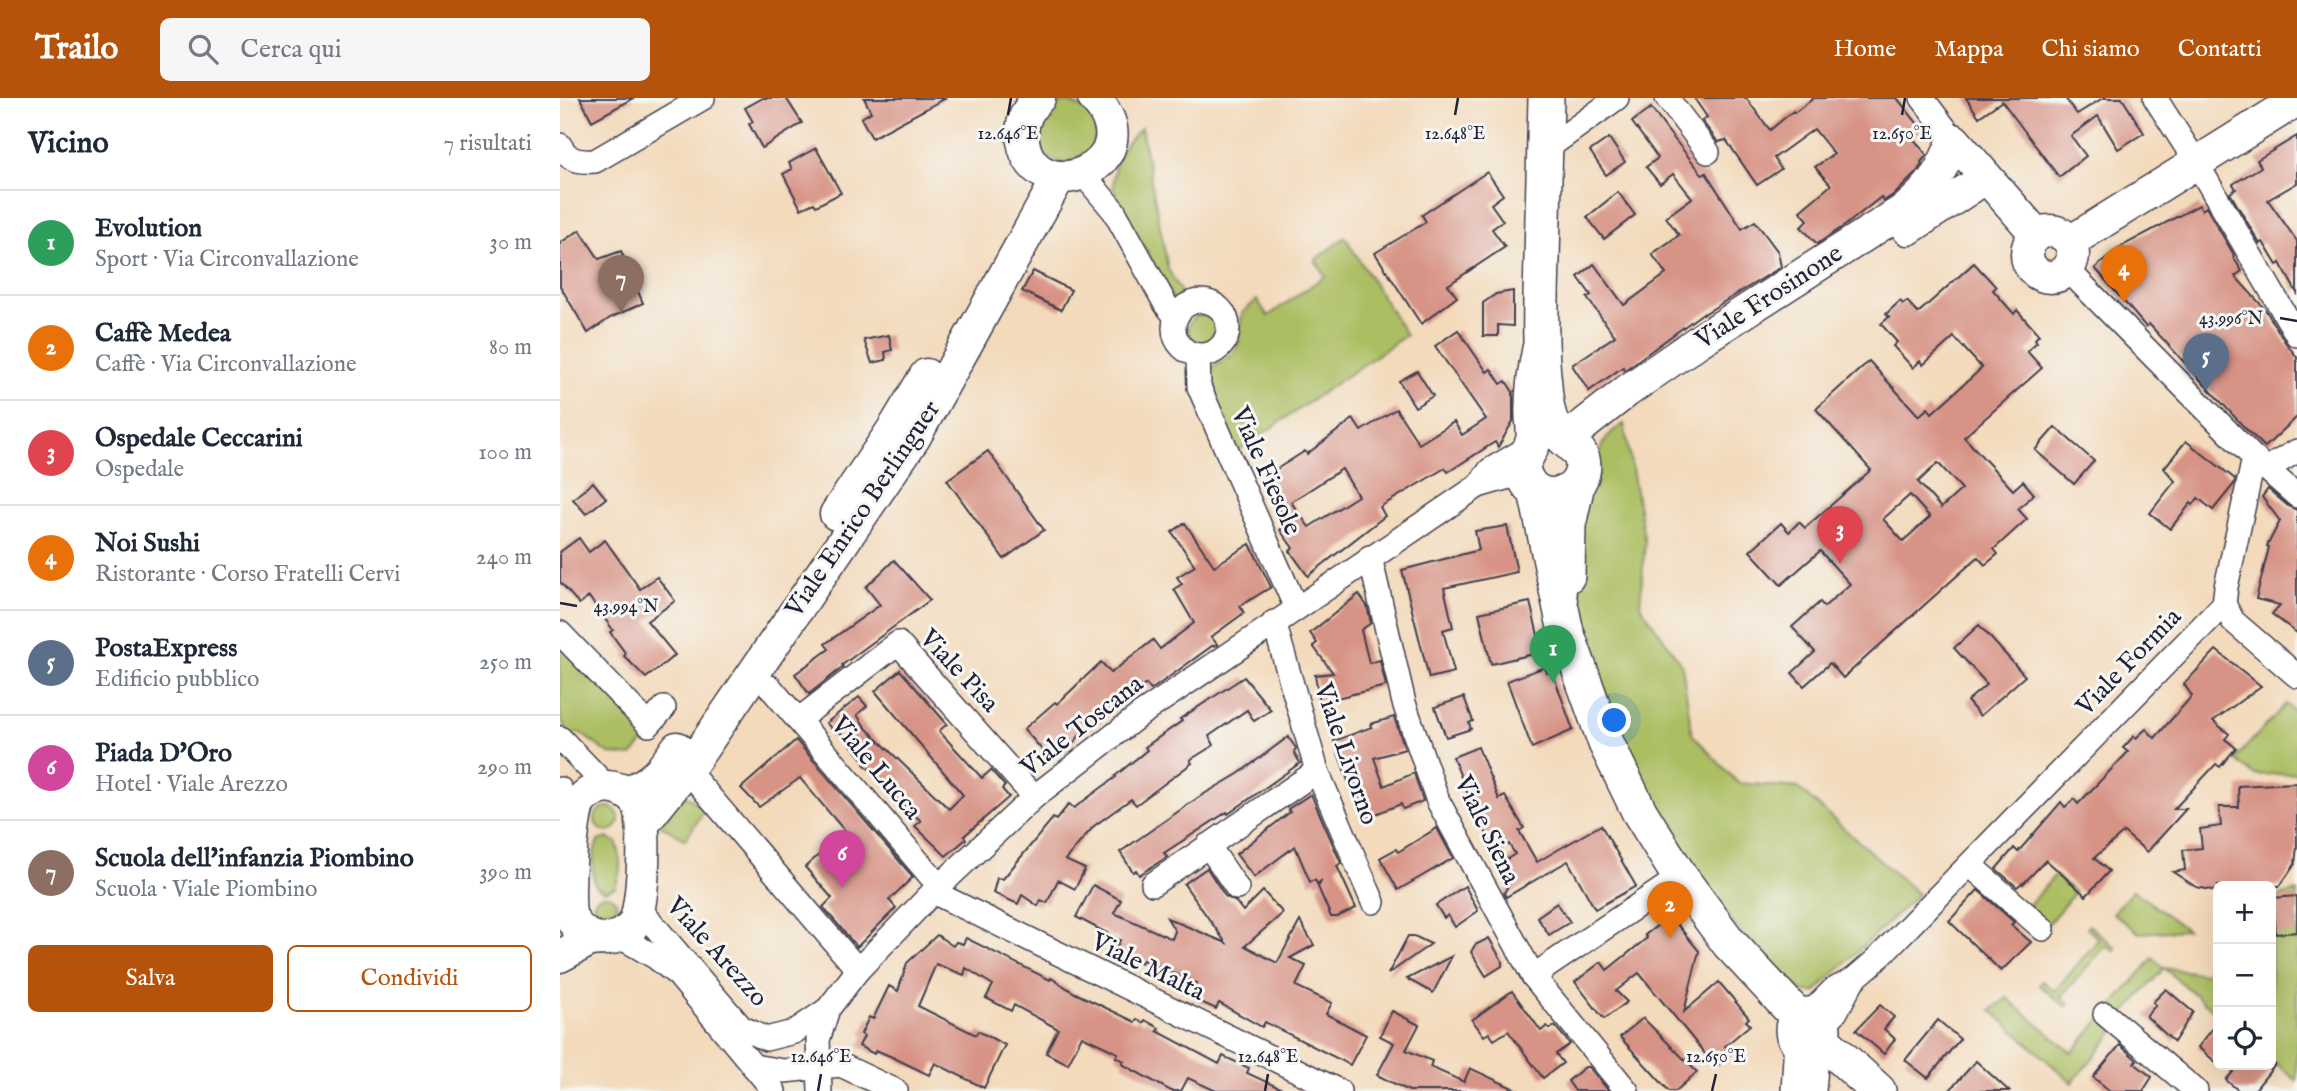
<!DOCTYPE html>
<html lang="it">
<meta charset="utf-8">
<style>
:root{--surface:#fff;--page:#f6f6f7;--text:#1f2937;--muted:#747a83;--line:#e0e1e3;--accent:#b45309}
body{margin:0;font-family:"IM FELL English",serif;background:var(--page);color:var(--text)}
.controls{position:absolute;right:21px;bottom:21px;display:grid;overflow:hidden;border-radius:10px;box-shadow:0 7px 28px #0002}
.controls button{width:63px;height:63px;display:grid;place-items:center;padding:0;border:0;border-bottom:2px solid var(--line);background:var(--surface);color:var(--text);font:35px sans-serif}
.you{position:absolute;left:1055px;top:623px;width:24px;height:24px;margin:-18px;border:5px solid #fff;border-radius:50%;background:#1a73e8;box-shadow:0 0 0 10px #1a73e833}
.badge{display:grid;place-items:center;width:46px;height:46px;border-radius:50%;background:var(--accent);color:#fff;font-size:23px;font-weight:700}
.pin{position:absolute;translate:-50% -58px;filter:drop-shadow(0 2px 4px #0008)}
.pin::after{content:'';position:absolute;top:37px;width:24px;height:21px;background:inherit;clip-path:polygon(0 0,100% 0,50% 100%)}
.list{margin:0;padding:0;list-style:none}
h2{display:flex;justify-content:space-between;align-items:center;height:91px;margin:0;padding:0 28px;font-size:30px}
h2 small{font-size:23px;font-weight:400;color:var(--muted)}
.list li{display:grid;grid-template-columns:46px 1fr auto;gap:21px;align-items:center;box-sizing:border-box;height:105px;padding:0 28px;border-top:2px solid var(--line)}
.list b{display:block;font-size:26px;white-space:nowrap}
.list p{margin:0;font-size:23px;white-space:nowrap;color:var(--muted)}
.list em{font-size:23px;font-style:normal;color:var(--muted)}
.actions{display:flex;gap:14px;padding:21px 28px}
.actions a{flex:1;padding:16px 0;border:2px solid var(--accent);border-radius:10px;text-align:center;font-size:24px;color:var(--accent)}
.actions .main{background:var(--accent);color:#fff}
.icon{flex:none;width:38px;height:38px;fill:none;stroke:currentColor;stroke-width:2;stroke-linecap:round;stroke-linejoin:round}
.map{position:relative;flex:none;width:1737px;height:993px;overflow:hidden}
header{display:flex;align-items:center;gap:42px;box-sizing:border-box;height:98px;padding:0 35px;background:var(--accent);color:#fff}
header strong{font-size:33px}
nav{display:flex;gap:38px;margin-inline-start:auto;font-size:24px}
.search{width:490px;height:63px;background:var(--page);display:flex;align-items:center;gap:18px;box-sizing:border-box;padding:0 24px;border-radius:10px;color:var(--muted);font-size:26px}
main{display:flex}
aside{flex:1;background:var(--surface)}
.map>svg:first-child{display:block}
.green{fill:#acbe62;stroke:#67704e;stroke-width:2}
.building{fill:#d79385;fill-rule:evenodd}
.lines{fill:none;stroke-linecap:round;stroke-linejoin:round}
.street-casing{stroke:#413e4e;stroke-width:26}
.secondary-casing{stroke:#413e4e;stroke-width:35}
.primary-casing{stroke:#413e4e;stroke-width:38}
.street{stroke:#fff;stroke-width:23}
.secondary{stroke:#fff;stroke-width:32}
.primary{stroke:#fff;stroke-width:35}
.ticks{fill:none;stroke:#22223b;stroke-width:2.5}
.labels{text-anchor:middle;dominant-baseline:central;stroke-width:6;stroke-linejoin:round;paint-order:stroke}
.street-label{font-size:26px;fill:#22223b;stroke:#f6f6f2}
.ticks-label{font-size:18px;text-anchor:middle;fill:#22223b;stroke:#f6f6f2;stroke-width:6;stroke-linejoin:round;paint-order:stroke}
</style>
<header>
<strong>Trailo</strong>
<div class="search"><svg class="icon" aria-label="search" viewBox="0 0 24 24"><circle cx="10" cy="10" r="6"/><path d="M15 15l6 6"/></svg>Cerca qui</div>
<nav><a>Home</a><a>Mappa</a><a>Chi siamo</a><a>Contatti</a></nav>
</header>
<main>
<aside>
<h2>Vicino<small>7 risultati</small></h2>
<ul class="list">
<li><span class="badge" style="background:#2e9e5b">1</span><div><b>Evolution</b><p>Sport · Via Circonvallazione</p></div><em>30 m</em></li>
<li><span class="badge" style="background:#e8710a">2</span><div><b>Caffè Medea</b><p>Caffè · Via Circonvallazione</p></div><em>80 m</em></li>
<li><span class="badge" style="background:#e0444e">3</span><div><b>Ospedale Ceccarini</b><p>Ospedale</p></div><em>100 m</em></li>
<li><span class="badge" style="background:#e8710a">4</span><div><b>Noi Sushi</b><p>Ristorante · Corso Fratelli Cervi</p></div><em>240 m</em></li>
<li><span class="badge" style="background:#5c6f8a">5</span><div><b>PostaExpress</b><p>Edificio pubblico</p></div><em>250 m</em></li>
<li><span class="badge" style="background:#d1479c">6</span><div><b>Piada D'Oro</b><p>Hotel · Viale Arezzo</p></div><em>290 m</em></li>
<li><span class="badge" style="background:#8d6e63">7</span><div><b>Scuola dell'infanzia Piombino</b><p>Scuola · Viale Piombino</p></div><em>390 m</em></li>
</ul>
<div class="actions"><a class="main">Salva</a><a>Condividi</a></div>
</aside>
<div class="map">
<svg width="1737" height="993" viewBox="0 0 1737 993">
<rect width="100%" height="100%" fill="#f6f6f2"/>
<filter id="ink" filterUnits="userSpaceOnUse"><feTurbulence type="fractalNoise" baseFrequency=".0143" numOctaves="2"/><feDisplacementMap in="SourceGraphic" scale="14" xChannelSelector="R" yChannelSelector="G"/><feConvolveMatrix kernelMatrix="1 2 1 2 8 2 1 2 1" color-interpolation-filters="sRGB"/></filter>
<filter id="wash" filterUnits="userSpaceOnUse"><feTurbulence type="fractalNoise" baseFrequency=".00686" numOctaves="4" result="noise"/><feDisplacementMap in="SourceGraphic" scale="28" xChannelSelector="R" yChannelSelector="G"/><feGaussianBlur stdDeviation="1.57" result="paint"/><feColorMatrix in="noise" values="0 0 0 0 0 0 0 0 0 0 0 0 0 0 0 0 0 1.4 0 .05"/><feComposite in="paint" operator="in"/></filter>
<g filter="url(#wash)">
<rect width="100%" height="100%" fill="#f3dabb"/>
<g class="green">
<path d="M509,4L528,13L537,33L531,53L505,66C501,64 494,63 489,60C462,43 479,6 509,4Z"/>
<path d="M581,30L608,171L623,198L620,204H614L554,93C550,66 562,47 581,30Z"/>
<path d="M785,139L846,237L675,355L648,283L651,270L672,257L678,246L682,215L697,202L708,218L765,178L755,162Z"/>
<circle cx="642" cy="231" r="14"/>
<path d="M1064,326L1085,445L1080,507L1122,567L1132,636L1178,685L1238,690L1358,796L1255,894H1243L1223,876L1218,878L1185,841L1127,763L1079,683L1022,533L1014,421L1037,380L1039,355L1043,345L1053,333Z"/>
<path d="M0,545L90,637L72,658L49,656L19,634L10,639L0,619Z"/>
<path d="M1726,606L1737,616V675L1694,677L1675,661Z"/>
<path d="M119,697L127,698L145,712L125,742L99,726Z"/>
<circle cx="47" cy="721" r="12"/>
<path d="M47,740L56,744C62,758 61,775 55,789L45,793L36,789C31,775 32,757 38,743Z"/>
<path d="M1495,777L1515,794L1488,826L1467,809Z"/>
<path d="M1573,792L1627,832L1579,835L1553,815Z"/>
<path d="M1737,793V983L1711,961V800Z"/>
<circle cx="45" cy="809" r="12"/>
<path d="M1529,827L1556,850L1554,853L1546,847L1501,899L1509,906L1506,909L1479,887L1482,883L1495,893L1539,841L1527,830Z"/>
<path d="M1658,859V916L1604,870L1564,916L1552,908L1593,860L1604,870L1645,876Z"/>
<path d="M1447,900L1512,955L1541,921L1555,933L1512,985L1431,912Z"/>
</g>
<g id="blocks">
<g class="building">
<path d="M20,0H74L32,23Z"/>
<path d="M203,0H226L242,25L202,50L189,26L193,24L185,10Z"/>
<path d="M304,0H386L312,40L301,20L311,14Z"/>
<path d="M1134,0H1186L1210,32L1233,13L1234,15L1254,0H1337L1362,31L1352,39L1367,57L1361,64L1362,66L1356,75L1336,95L1324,103L1321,99L1287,126L1257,146L1241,129L1248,122L1240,113L1271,87L1255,69L1274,56L1254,31L1214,60L1221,71L1197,87L1166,42L1158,44L1142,23L1147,19Z"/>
<path d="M1406,0H1505L1517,16L1543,0H1562L1584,35L1558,51L1538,18L1511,38L1526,58L1499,79L1442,3L1419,19Z"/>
<path d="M1091,10L1107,32L1143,77L1146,75L1182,131L1195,123L1218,154L1221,169L1144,216L1143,215L1065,272L1063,269L1029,293L1012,267L1055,238L1027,200L1031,197L1018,179L1034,166L1064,207L1106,176L1092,156L1119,137L1106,119L1132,100L1113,76L1100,86L1086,69L1098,60L1072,24Z"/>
<path d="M1737,38V85L1708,102L1737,143V195L1720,165L1717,167L1703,144L1700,146L1670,95L1676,91L1673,86L1701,69L1697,62Z"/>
<path d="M1049,40L1065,64L1046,77L1030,53Z"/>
<path d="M256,50L281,95L256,108L254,105L241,111L223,76L232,71L229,65Z"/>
<path d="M927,74L943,97L931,106L943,123L932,131L945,149L888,187L897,199L861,226L815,155L866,124L862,117Z"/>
<path d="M1058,94L1075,117L1044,141L1027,119Z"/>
<path d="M1639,107L1642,112L1646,109L1674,157L1673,159L1682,173L1675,178L1705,211L1725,244L1737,259V319L1705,349L1684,329L1589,226L1586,229L1535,170L1562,148Z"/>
<path d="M20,132L39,161L61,153L83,205L50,220L28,235L0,188V145Z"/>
<path d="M1414,165L1436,189L1433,192L1454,216L1457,212L1479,237L1475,241L1477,244L1467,253L1482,270L1404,339L1453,392L1463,383L1474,396L1458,411L1467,421L1434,451L1438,456L1425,467L1418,459L1283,580L1270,565L1244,588L1232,575L1255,554L1232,529L1260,504L1264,509L1290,486L1260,453L1221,487L1190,453L1221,425L1229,434L1239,424L1245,430L1311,372L1256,311L1309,263L1359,318L1368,310L1372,315L1422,270L1394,239L1363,267L1360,263L1353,270L1333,248L1337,244L1321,226L1329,219L1326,216L1340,203L1343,206L1347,203L1358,215ZM1378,365L1402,391L1381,410L1358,384ZM1350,397L1370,419L1343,443L1323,421Z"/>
<path d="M473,173L511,192L501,212L462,193Z"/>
<path d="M953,193V228L938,227V238H923V205L936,196Z"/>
<path d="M898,232L927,274L931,271L941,286L946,283L953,294V323L938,349L935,344L888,374L885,370L820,409L825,418L748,478L730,453L733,450L720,432L729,425L705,389L714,384L709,376L745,353L747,356L793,321L801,333L836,311L859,346L894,324L902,337L926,321L875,248ZM782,371L798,398L749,429L731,404Z"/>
<path d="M329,237L332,252L325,254L326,262L312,265L304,242Z"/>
<path d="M857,273L873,298L855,309L839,283Z"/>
<path d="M1495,329L1534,363L1514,386L1475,352Z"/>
<path d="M1626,343L1675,381L1674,386L1653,412L1638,400L1633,407L1631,405L1610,431L1590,415L1615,383L1604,370Z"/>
<path d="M428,353L484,432L444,461L387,382Z"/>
<path d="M33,384L46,400L26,416L13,401Z"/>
<path d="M1708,391L1728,408L1737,412V535L1712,516L1720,507L1696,501L1709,449L1707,448L1720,423L1702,399Z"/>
<path d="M625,425L654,468L690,446L711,489L680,508L684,515L651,539L658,547L652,548L591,592L586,586L527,635L524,632L506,654L503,650L490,661L464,631L495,604L497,606L541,564L551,575L593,542L600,551L634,525L614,491L622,486L617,479L635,468L612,434Z"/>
<path d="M947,428L957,474L884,490L893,529L883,532L894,574L869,580L842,472L919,452L915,433Z"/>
<path d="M19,440L29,454L45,442L80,491L97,479L115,503L87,523L115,557L86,580L64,558L66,556L50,534L53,532L29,499L19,506L0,484V454Z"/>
<path d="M334,462L370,502L282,567L283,569L249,596L235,576L269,551L265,546L320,507L306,489Z"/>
<path d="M799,496L807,508L811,525L801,532L809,565L820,562L826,588L760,604L755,577L773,575L753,548L757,545L750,535Z"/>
<path d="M970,504L982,554L931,566L919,515Z"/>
<path d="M1419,527L1465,578L1420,618L1407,603L1427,586L1394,550Z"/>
<path d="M1656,552L1701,588L1653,623L1669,636L1665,641L1676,650L1660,669L1656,666L1614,711H1626L1587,754L1564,734L1534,760L1549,773L1526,798L1486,762L1463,786L1462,785L1457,789L1436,771L1454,750L1458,754L1501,704L1505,709L1514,701L1518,706L1568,654L1563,650L1574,638L1576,640L1586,631L1595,640L1632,598L1624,586Z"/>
<path d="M985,569L987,575L992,573L1013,632L972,650L947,583Z"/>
<path d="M340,572L387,626L379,633L422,680L431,672L445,688L442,691L449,699L404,738L406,741L386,758L355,728L361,723L329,694L331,692L304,666L306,664L279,633L276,635L266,625L299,599L307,608L297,617L306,630L389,711L403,697L315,593Z"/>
<path d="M684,579L711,612L694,623L687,612L649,638L654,647L630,662L632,665L576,707L571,701L534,728L505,762L525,771L515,791L498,782L487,805L481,802L478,808L462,797L458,806L433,795L437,780L443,781L493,720L496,722L509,706L514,710L556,679L555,678L587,652L585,649L622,623L620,621Z"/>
<path d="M904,599L913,623L909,625L911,631L886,639L875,609Z"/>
<path d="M834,619L845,651L814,660L824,688L854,675L863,703L843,711L841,706L808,719L793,681L788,683L774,643L812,629L811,626Z"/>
<path d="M728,639L736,650L734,654L740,665L668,716L667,714L604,755L607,759L579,777L576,772L573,774L560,754L639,699L678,676Z"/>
<path d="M236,642L353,779L329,802L336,810L297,849L263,809L272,800L245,769L285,734L284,732L240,680L199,709L181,690Z"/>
<path d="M918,649L939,701L945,698L964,730L959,733L977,764L1041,727L1076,788L1035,811L1008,763L946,799L944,795L949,786L938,767L955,756L949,746L936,752L917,719L893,659Z"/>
<path d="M1737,685V749L1735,766L1720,788H1658V793L1636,789L1613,774L1625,772L1623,752L1642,750L1640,731L1661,728L1659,709H1679L1678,688Z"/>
<path d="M751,696L781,765L777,768L796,810L777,819H771L758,789L762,782L757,786L755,782L750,784L735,748L694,779L676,756L730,714L728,711Z"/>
<path d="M877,730L893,760L838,792L820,760L836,751L838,754Z"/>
<path d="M647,770L665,798L676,804L683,813L703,793L723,815L685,848L717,865L740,823L754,847L730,860L746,868L736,888L772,905L766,916L806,937L790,967L705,924L702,929L659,905L656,911L634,901L637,894L632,891L636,885L583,862L581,865L555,853L560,842L516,819L533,787L561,802L554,815L612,841L615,833L607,820L666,845L624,786Z"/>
<path d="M905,788L918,813L895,829L888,817L884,820L876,807Z"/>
<path d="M1418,792L1454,824L1451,827L1471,844L1441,873L1389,823Z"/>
<path d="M1737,798V834L1716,836L1713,800Z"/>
<path d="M997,805L1010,824L989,837L977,819Z"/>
<path d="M1116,825L1139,853L1124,914L1159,884L1189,920L1186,923L1190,927L1165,948L1171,955L1158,967L1152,960L1150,962L1079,875L1056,893L1067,904L1044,921L1015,884L1041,864L1047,872L1087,840L1085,837L1098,827Z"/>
<path d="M377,837L393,848L396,844L403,846L406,840L490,882L491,880L515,895L575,924L577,921L583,925L585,922L599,930L597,933L659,966L663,958L689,970L687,975L726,993H656L628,980L621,993H611L562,966L564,963L556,959L558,955L522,938L508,966L486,955L498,931L454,907L451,913L426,900L433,887L406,870L404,877L376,866L358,908L416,937L418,933L445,947L424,990L375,965L369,977L332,959L316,952L314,956L299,948L304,938L301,936L309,919L313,921L329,888L338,893L347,865Z"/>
<path d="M848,838H854L871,846L828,876Z"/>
<path d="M929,840L942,863V868L926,878L911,854L915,847Z"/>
<path d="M892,858L873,895L847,881Z"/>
<path d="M1606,891L1633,914L1614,944L1586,918L1596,907L1593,904Z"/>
<path d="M952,893L981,933L987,928L990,931L995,928L1010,946L996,956L1003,965L983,980L948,933L934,942L929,935L924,938L912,922Z"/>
<path d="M1320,907L1334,919L1324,931L1335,941L1324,956L1296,932Z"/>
<path d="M832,913L859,927L846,952L872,963L870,969L904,984L910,970L959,993H849L817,977L834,945L820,938Z"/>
<path d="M1083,920L1137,974L1116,993H1109L1060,939Z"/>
<path d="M1378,922L1400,941L1368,980L1345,962Z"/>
<path d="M1658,924V966L1638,949Z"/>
<path d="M1560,947L1577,962L1574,965L1592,979L1583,993H1550L1533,979Z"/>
<path d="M1416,963L1449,993H1389Z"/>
<path d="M1679,967H1715L1694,993H1679L1666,982Z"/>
<path d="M1025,969H1029L1049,993H1015L1008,983Z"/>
</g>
</g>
</g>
<g filter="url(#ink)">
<use href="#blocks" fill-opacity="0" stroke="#413e4e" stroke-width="2"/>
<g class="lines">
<g class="street-casing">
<g id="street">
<path d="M1107,0L1148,54"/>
<path d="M1362,0L1394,42"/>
<path d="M1595,0L1636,64L1737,237"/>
<path d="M0,47C8,63 19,64 35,63L143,0"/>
<path d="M985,52L1057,0"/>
<path d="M523,76L554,113L606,207L616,219"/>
<path d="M1507,171L1694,360L1737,398"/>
<circle cx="641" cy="230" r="27"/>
<path d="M638,257L639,289L736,510"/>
<path d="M1706,371L1737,353"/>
<path d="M966,382L949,379L918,388L930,372L971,348"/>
<path d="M810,459L844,605L878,703L973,878L1067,993"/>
<path d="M1664,506L1673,523L1737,578"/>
<path d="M714,524L757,673L813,804"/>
<path d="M0,535L89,627L104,610"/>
<path d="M210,589L379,788"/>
<path d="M238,622L338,545L474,699"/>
<path d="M0,640L47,689"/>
<path d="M127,672L298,872"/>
<path d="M0,691L14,722"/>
<path d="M648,747L677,790"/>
<path d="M1410,767L1483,831"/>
<path d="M593,786L757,673"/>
<path d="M373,794L779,993"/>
<path d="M79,810L181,929L206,941L234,934L268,911"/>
<path d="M59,838L95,859L118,877L214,993"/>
<path d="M973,878L1120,779"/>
<path d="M1545,916L1636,993"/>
<path d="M1248,917L1273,892L1294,881L1315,863L1664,506L1666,489L1694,360"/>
<path d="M1263,928L1276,914L1292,884"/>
<path d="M193,968L224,973L281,967L336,993"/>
<path d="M260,993L258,942L268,911L298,872L373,794L474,699L581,616L918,388"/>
<path d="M1233,993L1236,942"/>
<path d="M1254,993L1258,945"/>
</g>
</g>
<g class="secondary-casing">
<g id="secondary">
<path d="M479,0C466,12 460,26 463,43C474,116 596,66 534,0"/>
<path d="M1348,131L1425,80"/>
<circle cx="1490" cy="156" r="23"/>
<path d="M1510,144L1737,2"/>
<path d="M1006,341L1067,293L1139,243L1347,110C1373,88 1382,72 1394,42L1477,137"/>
<path d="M276,416L334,330L366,277"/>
<path d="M47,689C60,690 71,695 78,706C87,722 84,812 73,827C65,837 52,842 40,841C28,839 16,831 11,819C6,805 11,717 20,704C26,694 36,691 47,689Z"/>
<path d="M66,694C92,686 102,672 117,650"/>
<path d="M83,726L133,664L354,340L499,79"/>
<path d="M0,858L30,842L40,841"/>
</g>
</g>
<g class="primary-casing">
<g id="primary">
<path d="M980,251C976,270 973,289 973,309C972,319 975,330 974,340C971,358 954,363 968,385C982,406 1016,399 1022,375C1028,350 1003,345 993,328C986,316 985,300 984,287C979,244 981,202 982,160C983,106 985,53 986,0"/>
<path d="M976,393L1006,534L1046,645L1079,713L1120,779L1169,845L1239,920"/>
<path d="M1007,478L1008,427L1017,386"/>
<circle cx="1248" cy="932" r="15"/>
<path d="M1261,941L1318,993"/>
</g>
</g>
<use href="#street" class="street"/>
<use href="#secondary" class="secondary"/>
<use href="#primary" class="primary"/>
</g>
</g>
<path class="ticks" d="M448,17L451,0M895,17L898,0M1342,17L1345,0M1720,220L1737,223M0,505L17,508M258,993L261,976M705,993L708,976M1152,993L1156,976"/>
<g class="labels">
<g class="street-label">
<text transform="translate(1209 199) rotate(-33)">Viale Frosinone</text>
<text transform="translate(706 373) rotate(66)">Viale Fiesole</text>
<text transform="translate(303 411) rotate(-56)">Viale Enrico Berlinguer</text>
<text transform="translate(1569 564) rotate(-46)">Viale Formia</text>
<text transform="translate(399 573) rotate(47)">Viale Pisa</text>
<text transform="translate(522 628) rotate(-38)">Viale Toscana</text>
<text transform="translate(786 656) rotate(71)">Viale Livorno</text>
<text transform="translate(316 670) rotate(50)">Viale Lucca</text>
<text transform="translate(927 732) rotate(64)">Viale Siena</text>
<text transform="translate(157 854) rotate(48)">Viale Arezzo</text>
<text transform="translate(588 869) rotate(26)">Viale Malta</text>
</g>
</g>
<g class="ticks-label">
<text x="448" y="41">12.646°E</text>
<text x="895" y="41">12.648°E</text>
<text x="1342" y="41">12.650°E</text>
<text x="1671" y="226">43.996°N</text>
<text x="66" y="514">43.994°N</text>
<text x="261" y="964">12.646°E</text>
<text x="708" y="964">12.648°E</text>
<text x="1156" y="964">12.650°E</text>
</g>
</svg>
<div class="controls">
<button>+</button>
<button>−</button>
<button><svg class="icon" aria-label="locate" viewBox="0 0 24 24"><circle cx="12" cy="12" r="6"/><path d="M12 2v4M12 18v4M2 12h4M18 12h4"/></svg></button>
</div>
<div class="you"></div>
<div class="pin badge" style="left:993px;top:585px;background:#2e9e5b">1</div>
<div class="pin badge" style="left:1110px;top:841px;background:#e8710a">2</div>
<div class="pin badge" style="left:1280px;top:466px;background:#e0444e">3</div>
<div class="pin badge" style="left:1564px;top:205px;background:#e8710a">4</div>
<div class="pin badge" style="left:1646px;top:293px;background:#5c6f8a">5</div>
<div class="pin badge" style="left:282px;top:790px;background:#d1479c">6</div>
<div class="pin badge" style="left:61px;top:215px;background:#8d6e63">7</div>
</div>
</main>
